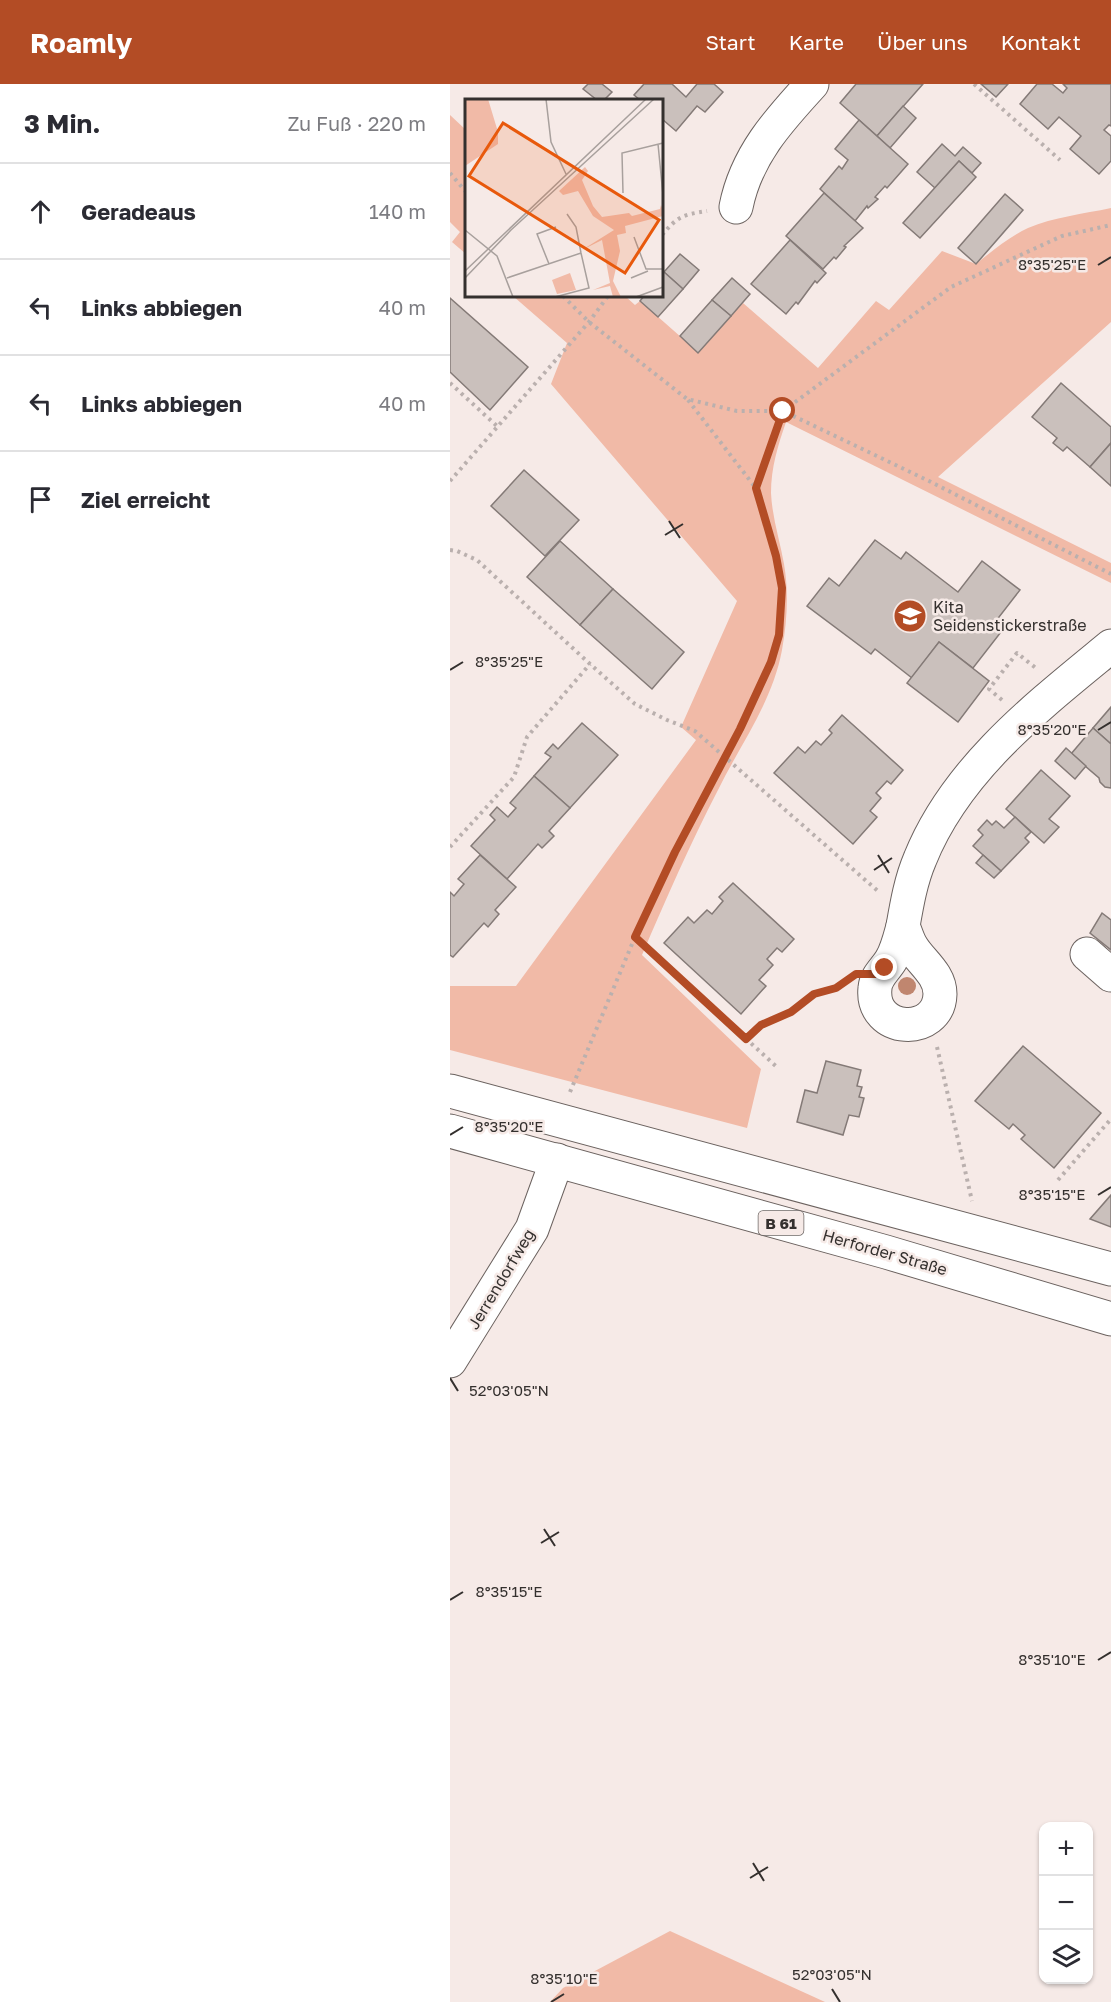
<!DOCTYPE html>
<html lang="de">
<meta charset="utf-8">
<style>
:root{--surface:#fff;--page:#f7f7f7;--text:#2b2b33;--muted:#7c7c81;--line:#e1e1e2;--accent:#b34c25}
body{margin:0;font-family:"Golos Text",sans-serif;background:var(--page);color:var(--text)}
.controls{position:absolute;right:18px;bottom:18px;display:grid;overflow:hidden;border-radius:12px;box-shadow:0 2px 4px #0004}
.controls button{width:54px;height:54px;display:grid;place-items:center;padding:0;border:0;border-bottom:2px solid var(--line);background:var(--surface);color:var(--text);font:30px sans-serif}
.stop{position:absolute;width:18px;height:18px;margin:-14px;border:4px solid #b34c25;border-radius:50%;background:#fff}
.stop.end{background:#b34c25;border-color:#fff;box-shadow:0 2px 6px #0008}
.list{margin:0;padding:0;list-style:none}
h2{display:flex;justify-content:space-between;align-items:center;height:78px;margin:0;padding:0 24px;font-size:26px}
h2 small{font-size:20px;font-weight:400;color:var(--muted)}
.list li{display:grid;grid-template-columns:39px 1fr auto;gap:18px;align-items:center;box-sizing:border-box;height:96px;padding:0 24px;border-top:2px solid var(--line)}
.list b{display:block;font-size:22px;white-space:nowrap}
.list em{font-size:20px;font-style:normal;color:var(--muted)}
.icon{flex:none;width:33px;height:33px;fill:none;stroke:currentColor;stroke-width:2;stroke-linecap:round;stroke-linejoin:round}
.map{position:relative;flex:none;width:661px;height:1918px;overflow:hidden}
header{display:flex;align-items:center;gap:36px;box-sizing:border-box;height:84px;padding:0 30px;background:var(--accent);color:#fff}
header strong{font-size:28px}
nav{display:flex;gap:33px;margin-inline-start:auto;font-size:21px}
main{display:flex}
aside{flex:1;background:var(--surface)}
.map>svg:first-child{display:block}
.green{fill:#f1baa7}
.building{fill:#cac0bc;stroke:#847a77;stroke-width:1.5}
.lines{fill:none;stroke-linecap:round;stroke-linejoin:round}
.minor-casing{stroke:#6b625f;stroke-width:35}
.major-casing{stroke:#6b625f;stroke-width:35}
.path{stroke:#bab0ae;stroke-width:4;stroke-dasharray:3 4.5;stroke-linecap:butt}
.minor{stroke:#fff;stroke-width:33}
.major{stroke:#fff;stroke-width:33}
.tree{fill:#c0866f}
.route{stroke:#b34c25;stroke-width:8}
.ticks{fill:none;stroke:#34302e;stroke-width:2}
.labels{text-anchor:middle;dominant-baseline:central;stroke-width:5;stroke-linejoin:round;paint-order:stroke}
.shield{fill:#f6eae7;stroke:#6e6866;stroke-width:1.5}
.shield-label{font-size:15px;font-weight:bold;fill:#34302e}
.poi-label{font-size:16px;fill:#34302e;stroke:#f6eae7;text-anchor:start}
.street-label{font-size:16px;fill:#34302e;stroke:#f6eae7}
.inset-road{fill:none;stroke:#a8a09d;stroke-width:1.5}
.view{fill:#e8590c;fill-opacity:0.15;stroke:#e8590c;stroke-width:3}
.inset-edge{fill:none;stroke:#34302e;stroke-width:3}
.ticks-label{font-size:15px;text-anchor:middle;fill:#34302e;stroke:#f6eae7;stroke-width:5;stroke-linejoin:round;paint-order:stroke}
</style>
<header>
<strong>Roamly</strong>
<nav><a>Start</a><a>Karte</a><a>Über uns</a><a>Kontakt</a></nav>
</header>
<main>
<aside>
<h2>3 Min.<small>Zu Fuß · 220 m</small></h2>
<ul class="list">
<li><svg class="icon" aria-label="ahead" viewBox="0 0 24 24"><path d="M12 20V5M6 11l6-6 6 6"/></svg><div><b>Geradeaus</b></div><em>140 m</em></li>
<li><svg class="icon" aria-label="left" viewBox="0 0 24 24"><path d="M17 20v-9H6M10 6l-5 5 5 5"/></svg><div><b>Links abbiegen</b></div><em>40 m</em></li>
<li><svg class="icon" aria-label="left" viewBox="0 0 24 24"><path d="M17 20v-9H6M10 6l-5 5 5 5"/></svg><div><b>Links abbiegen</b></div><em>40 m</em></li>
<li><svg class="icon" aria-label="arrive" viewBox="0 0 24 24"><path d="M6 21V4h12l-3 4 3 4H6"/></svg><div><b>Ziel erreicht</b></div></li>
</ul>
</aside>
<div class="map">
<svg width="661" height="1918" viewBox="0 0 661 1918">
<rect width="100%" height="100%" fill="#f6eae7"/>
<g class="green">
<path d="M0,31L16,46V170L2,158L10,148L0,138Z"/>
<path d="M661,124V238L488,393L661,479V499L336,338C328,361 321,384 321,409C322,433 330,457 334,480C339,509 337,538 332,566C322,619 291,659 268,706C240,760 216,815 192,871L311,985L297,1044L0,966V902H66L246,656L231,643L287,517L101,300L117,259L63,212H175L185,221L190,217L248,268L293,219L368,284L426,217L439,226L492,167L526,180C542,167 559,153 578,144C604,133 633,130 661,124Z"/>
<path d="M220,1847L375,1918H100L113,1904Z"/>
</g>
<g class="building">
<path d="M138,0H152L162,8L154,16H147L133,5Z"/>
<path d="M194,0H222L236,13L247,0H264L273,8L255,28L247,22L226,47L212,35V16H190L184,11Z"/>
<path d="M406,0H473L427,52L390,19Z"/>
<path d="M531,0H558L546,13Z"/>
<path d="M587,0H602L613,9L617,4L613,0H661V42L659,41L654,46L661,52V77L649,90L620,65L631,52L609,33L598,45L570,20Z"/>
<path d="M453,22L466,34L440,64L427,52Z"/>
<path d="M409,36L458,80L437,104L435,102L425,113L428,115L418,124L417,122L405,137L370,105L389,82L392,85L398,76L385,65Z"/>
<path d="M492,60L505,72L513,63L531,79L522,89L509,77L485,104L467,88Z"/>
<path d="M509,77L526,93L470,154L453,139Z"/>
<path d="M374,109L413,144L394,162L396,163L386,175L384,173L373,185L336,152Z"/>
<path d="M555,110L573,126L526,180L508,164Z"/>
<path d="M340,156L376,189L367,199L365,197L348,220L346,218L336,230L301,200Z"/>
<path d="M230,170L249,186L233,205L214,188Z"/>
<path d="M214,188L233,205L208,233L190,217L194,212H212V191Z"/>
<path d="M282,194L300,210L281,232L262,216Z"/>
<path d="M0,214L78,283L40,326L0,288Z"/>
<path d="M262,216L281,232L248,269L230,252Z"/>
<path d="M611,299L661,343V359L640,383L617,363L613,367L603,359L607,354L582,333Z"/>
<path d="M661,359V402L640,383Z"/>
<path d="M74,386L129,436L95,472L41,422Z"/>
<path d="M425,456L451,475L456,468L508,508L532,477L570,506L542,542L551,548L523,584L489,558L462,594L425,565L421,570L357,522L379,494L389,502Z"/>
<path d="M110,457L163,505L130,541L77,493Z"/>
<path d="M163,505L234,568L202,605L130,541Z"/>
<path d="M489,558L539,597L508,638L457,599Z"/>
<path d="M661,623V660L643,644Z"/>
<path d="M392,631L453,686L441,700L437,697L426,709L431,714L420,727L427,733L403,760L324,689L348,663L355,669L366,657L371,661L382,649L379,646Z"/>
<path d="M132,639L168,671L120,724L84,692L101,673L95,669L103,660L108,665Z"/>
<path d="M643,644L661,660V704L655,703L650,698L649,694L621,670Z"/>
<path d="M616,664L636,682L625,695L605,677Z"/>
<path d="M591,686L620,712L599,735L609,743L594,759L556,725Z"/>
<path d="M84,692L120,724L99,747L104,752L92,764L88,760L57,795L21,762L45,736L40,731L47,723L58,733L66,724L60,719Z"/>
<path d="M565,733L581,748L575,754L579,758L551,787L523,762L533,751L528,746L537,736L542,741L546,737L554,744Z"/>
<path d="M30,771L66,803L45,826L49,830L38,843L34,839L3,873L0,871V808L4,812L14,800L8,795Z"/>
<path d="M533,771L551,787L544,794L526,779Z"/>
<path d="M283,799L344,855L332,868L327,864L317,875L323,881L309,896L316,902L291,930L214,859L238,833L244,839L257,826L262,830L273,817L269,813Z"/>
<path d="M652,829L661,836V866L640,849Z"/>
<path d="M573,962L651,1029L604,1084L571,1055L575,1051L563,1040L559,1045L525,1017Z"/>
<path d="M376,977L411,986L407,1002L412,1003L409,1013L414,1014L409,1033L399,1031L393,1051L347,1038L355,1006L367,1009Z"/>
<path d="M661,1111V1143L640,1135Z"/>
</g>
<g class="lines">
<g class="minor-casing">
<g id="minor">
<path d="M286,123C296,72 328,37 362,0"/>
<path d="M453,842C457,819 461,796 470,775C506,685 588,622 661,562"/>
<path d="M453,842C456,849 458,857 462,863C471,878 490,890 490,910C489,953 420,950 425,904C426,892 435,886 441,876C447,866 450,853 453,842Z"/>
<path d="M637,870L661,891"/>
<path d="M0,1277L82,1145L107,1076"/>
</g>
</g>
<g class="major-casing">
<g id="major">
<path d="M0,1007L661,1185"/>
<path d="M0,1047L436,1168L661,1235"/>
</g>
</g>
<g class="path">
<path d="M524,0L610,76"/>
<path d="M0,89L16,108"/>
<path d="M212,151C228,132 232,131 257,127"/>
<path d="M113,212L139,238L237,315L287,327H333L479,397L661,490"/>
<path d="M0,299L48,343"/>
<path d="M238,316L305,403"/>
<path d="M0,397L139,238L158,212"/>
<path d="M0,466L7,467L27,476L140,580L185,620L217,636L245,647L429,808"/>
<path d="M552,616L539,605L567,569L587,585"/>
<path d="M0,763L64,693L77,653L140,580"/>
<path d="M185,853L328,984"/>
<path d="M296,955L311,941L341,928L364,910L386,904L395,897"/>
<path d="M487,963L522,1117"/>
<path d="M120,1008L185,853L225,768L290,645L321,578L329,551L332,504L326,472L306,404L333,327L501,203L612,152L661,141"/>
<path d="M608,1096L661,1035"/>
</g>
<use href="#minor" class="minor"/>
<use href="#major" class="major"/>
</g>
<circle class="tree" cx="457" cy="902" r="9"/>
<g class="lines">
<path class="route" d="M333,327L306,404L326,472L332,504L329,551L321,578L290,645L225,768L185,853L296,955L311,941L341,928L364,910L386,904L406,890H429L435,884"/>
</g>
<path class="ticks" d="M648,181L661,173M219,437L230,454M215,451L233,440M0,586L13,578M648,646L661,638M428,771L439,789M424,786L442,774M0,1051L13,1043M648,1111L661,1103M0,1294L8,1307M94,1445L105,1462M91,1459L109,1448M0,1516L13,1508M648,1576L661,1568M303,1779L314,1797M300,1794L318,1783M382,1905L390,1918M101,1918L114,1910"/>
<defs>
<g id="school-disc" transform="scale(1.725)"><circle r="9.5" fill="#b34c25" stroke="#f6eae7"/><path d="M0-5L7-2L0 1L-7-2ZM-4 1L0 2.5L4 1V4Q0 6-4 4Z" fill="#fff"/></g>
</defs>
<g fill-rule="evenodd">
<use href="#school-disc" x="460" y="532"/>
</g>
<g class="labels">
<rect class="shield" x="308.5" y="1127" width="45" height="24" rx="4.5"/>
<g class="shield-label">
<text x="331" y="1139">B 61</text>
</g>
<g class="poi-label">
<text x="483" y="523">Kita<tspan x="483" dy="18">Seidenstickerstraße</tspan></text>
</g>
<g class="street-label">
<text transform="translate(435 1168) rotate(16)">Herforder Straße</text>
<text transform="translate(51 1195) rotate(-59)">Jerrendorfweg</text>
</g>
</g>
<g transform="translate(15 15)">
<rect width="198" height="198" fill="#f6eae7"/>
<path d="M0,0H23L33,33V45L0,67ZM120,68L123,72L117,81L128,107L137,118L164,114L167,117L195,110L196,106L198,111V117L160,127L161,134L152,136L155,152L148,182L156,198H148L145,187L128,191L145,184L137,141L117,151L149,131L128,117L113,92L98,96L94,92ZM105,174L111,191L92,195L87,181Z" fill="#f1baa7"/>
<path class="inset-road" d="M81,0L86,43L101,75M193,45L198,96M158,94L157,54L198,44M102,115L111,128L116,154M0,131L32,157L48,198M169,138L181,170H198M84,165L72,135L91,128M0,172L181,0M0,179L46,131L189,0M42,179L116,154L124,189L90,198M166,179L183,172M171,198L198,188"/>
<path class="view" d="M38,24L194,121L160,174L4,77Z"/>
<rect width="198" height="198" class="inset-edge"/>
</g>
<g class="ticks-label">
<text x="602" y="186">8°35'25"E</text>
<text x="59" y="583">8°35'25"E</text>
<text x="602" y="651">8°35'20"E</text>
<text x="59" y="1048">8°35'20"E</text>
<text x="602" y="1116">8°35'15"E</text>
<text x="59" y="1312">52°03'05"N</text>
<text x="59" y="1513">8°35'15"E</text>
<text x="602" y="1581">8°35'10"E</text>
<text x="382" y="1896">52°03'05"N</text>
<text x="114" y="1900">8°35'10"E</text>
</g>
</svg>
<div class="controls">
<button>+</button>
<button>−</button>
<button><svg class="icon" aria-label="layers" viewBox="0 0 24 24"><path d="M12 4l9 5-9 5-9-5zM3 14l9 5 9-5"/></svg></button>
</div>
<div class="stop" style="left:333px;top:327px"></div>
<div class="stop end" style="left:435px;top:884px"></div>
</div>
</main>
